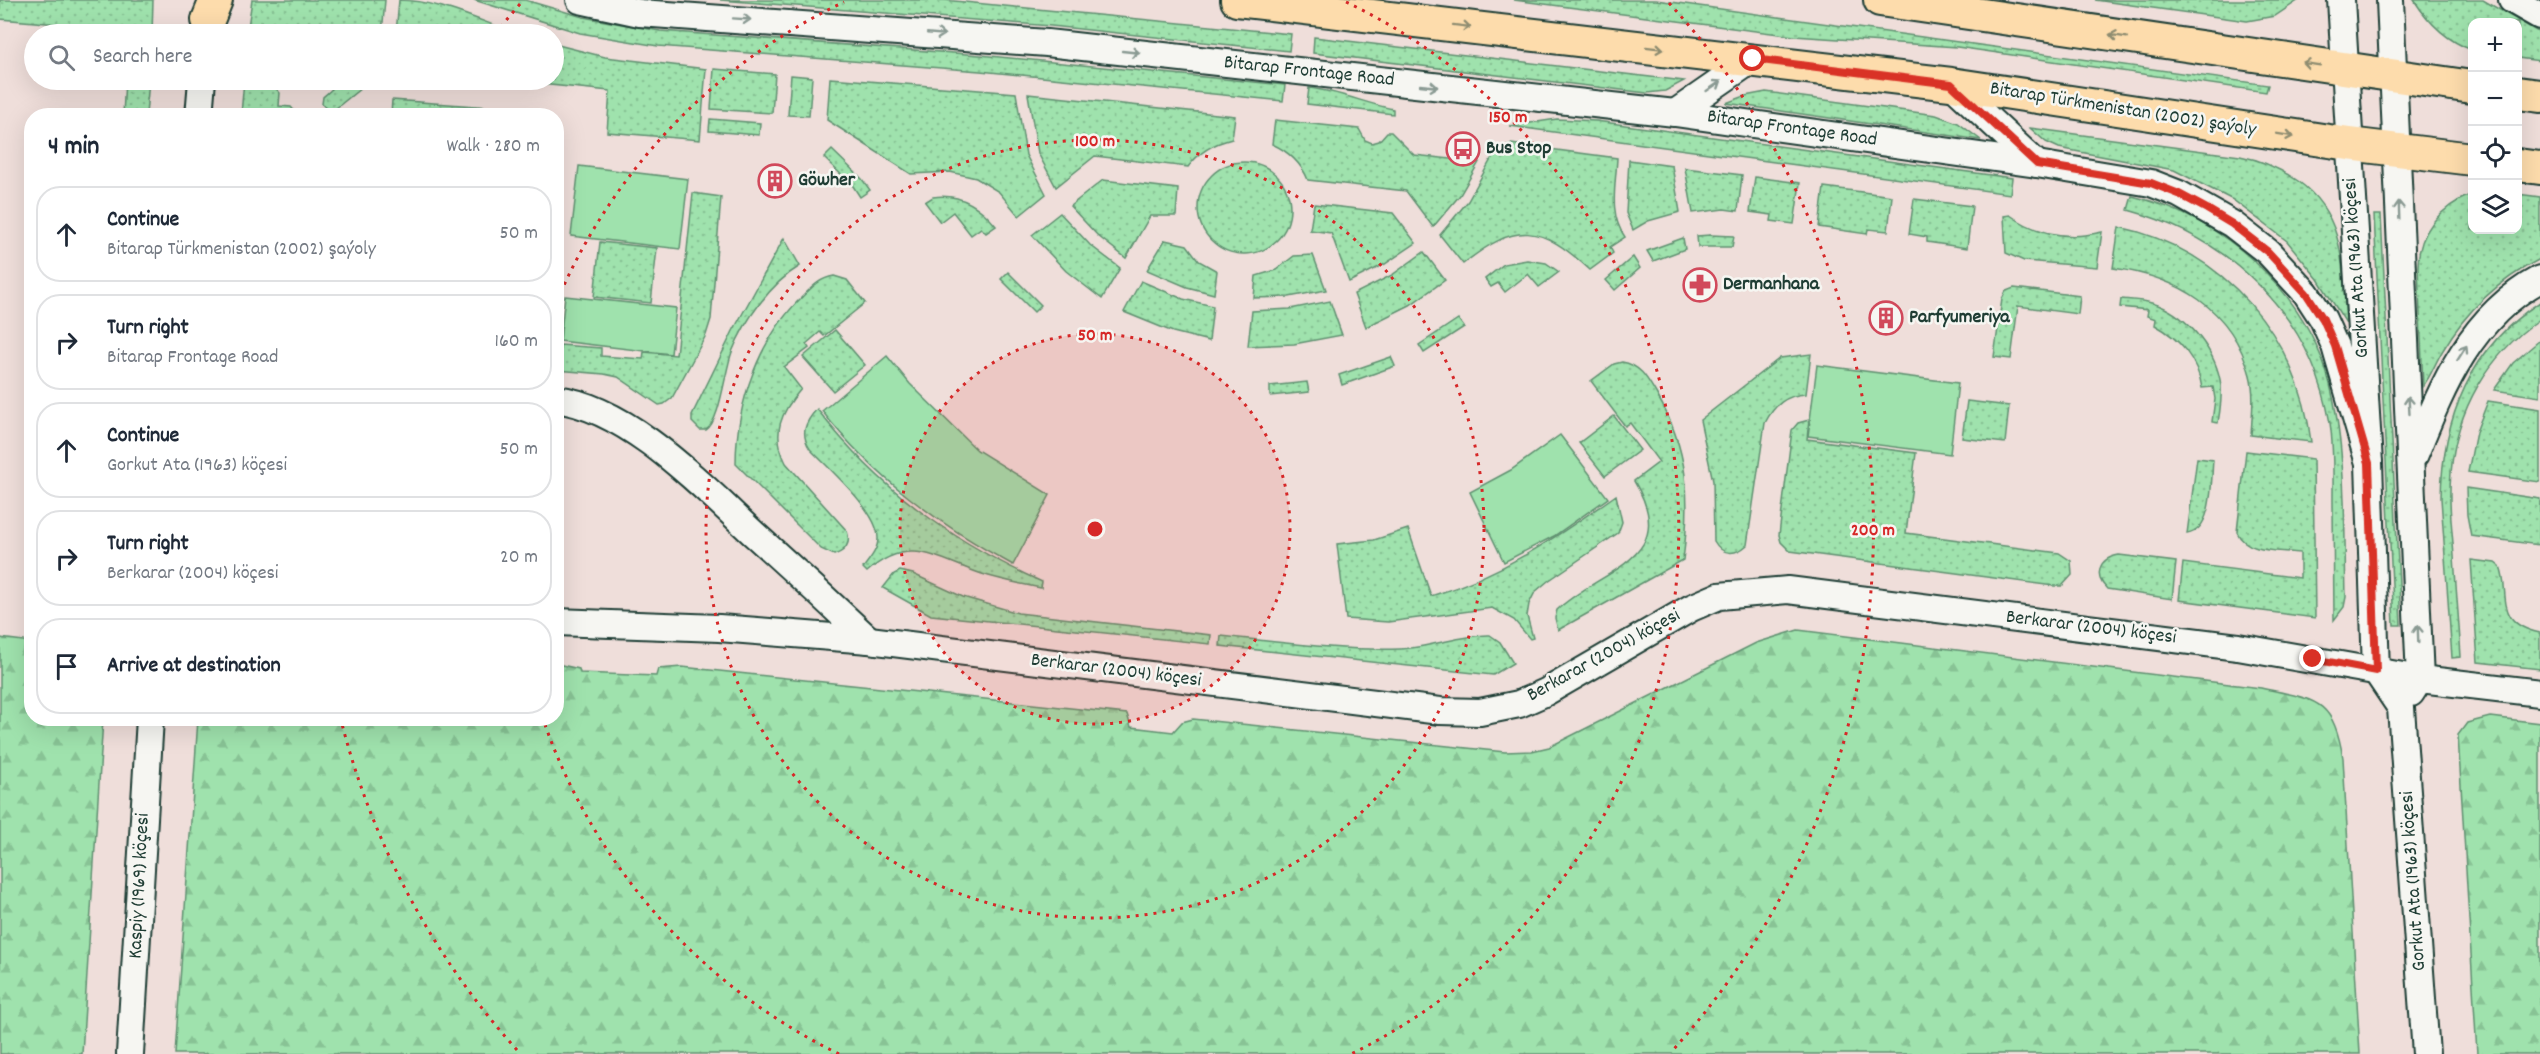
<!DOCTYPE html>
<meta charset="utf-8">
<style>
:root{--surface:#fff;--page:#f2f2f3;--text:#1f2937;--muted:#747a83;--line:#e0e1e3}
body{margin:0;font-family:Dekko,sans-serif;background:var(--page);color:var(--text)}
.controls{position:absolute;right:18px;top:18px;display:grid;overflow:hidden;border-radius:12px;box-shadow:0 6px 24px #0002}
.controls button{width:54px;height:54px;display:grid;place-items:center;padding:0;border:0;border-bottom:2px solid var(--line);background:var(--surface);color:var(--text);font:30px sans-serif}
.stop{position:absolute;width:18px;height:18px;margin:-14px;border:4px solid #d93025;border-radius:50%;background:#fff}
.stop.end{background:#d93025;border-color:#fff;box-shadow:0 2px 6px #0008}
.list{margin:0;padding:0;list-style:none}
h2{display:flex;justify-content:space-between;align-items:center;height:78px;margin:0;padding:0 24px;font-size:26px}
h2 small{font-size:20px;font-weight:400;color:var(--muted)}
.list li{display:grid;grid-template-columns:39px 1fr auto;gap:18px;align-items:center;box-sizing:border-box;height:96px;margin:0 12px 12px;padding:0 12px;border:2px solid var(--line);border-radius:24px}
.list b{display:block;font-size:22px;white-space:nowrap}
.list p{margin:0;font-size:20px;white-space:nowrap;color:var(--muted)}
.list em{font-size:20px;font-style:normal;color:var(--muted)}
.icon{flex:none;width:33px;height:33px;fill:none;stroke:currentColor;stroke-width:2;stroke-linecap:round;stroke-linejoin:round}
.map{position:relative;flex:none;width:2540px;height:1054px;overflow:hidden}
.search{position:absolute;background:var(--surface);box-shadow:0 6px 24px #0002;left:24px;top:24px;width:540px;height:66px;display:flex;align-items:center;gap:15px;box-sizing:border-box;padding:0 21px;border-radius:33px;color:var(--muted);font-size:22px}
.panel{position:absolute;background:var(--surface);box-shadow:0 6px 24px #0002;left:24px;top:108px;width:540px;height:618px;border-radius:24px}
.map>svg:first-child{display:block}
.green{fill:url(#green-dots);stroke:#5f9070;stroke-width:1.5}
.forest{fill:url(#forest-firs);stroke:#5f9070;stroke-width:1.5}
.pitch{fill:#9fe2ad;stroke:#5f9070;stroke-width:1.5}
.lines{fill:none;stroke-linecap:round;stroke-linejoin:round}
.minor-casing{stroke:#1f3d34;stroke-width:30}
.major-casing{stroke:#1f3d34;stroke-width:36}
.minor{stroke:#f6f6f2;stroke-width:26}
.major{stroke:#fddcac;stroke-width:32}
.oneway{stroke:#8a9a93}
.oneway2{stroke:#8e8c70}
.route{stroke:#d93025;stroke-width:8}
.ring{fill:none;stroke:#d62828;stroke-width:3;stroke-dasharray:3 6}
.labels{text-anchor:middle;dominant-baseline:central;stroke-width:5;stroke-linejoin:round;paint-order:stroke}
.street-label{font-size:20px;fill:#1f3d34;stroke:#f6f6f2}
.poi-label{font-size:20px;font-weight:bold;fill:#1f3d34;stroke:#f6f6f2;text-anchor:start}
.centre{fill:#d62828;stroke:#f6f6f2;stroke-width:3}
.ring-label{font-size:18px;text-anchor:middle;font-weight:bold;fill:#d62828;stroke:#f6f6f2;stroke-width:5;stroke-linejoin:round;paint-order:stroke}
</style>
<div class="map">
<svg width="2540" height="1054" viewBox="0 0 2540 1054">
<defs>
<pattern id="green-dots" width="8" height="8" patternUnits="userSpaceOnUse" patternTransform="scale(1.5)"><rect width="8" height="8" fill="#9fe2ad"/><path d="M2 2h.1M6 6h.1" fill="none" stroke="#88c395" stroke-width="1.8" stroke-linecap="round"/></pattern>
<pattern id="forest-firs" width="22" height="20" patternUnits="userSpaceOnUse" patternTransform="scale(1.5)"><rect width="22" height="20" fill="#9fe2ad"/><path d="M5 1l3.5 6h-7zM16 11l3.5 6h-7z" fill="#88c395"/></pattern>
</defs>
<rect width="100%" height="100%" fill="#efdeda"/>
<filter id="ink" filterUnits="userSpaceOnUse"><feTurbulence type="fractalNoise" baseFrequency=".0167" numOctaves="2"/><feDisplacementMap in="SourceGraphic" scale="12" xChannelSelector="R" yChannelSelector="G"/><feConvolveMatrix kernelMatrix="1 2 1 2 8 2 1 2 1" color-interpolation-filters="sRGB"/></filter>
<g filter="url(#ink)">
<g class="green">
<path d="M0,0H153L152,34H129V30L0,19Z"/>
<path d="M252,0H385L382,34H247Z"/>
<path d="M399,0C436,0 475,19 510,31V34H396Z"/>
<path d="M474,0H525L583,17L660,31L980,55L1285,85L1283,101L980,71L658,46L580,33Z"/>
<path d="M720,0H944L1291,34L1289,51L1051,26Z"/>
<path d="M1514,0H1656L2268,85L2266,92L1957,47L1794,36Z"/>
<path d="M2095,0H2299L2275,16L2247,21Z"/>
<path d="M2414,0H2483L2540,33V61L2518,58V22H2472V50C2447,41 2428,22 2414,0Z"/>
<path d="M1314,37L1684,81L1665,91L1647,93L1313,53Z"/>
<path d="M554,44L605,57L706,69L700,140L607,132L610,91L520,82V80H554Z"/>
<path d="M714,69L775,74L772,113L711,109Z"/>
<path d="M791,75L812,77L809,116L788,115Z"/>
<path d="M830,78L1016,93L1026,155L1046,194L1019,216L999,192L976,178L950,172L911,174L827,120Z"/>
<path d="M125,80H149L146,115H123Z"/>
<path d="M244,80H277L272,84L280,93L279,106L291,107L298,115H241Z"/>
<path d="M324,80H371L330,113L322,104L323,97L332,89Z"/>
<path d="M1309,88C1338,91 1364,103 1393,109V114L1307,104Z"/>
<path d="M1766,92L1936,115L1958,123L1981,140L1726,103L1745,96Z"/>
<path d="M1028,94L1235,116L1232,139C1215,143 1199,152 1188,167L1095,156L1056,187L1038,153Z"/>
<path d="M392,100L489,107L488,115H391Z"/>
<path d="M710,119L760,123L759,135L709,131Z"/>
<path d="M1557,119L1596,121L2012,178L2010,194L1510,126Z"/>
<path d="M1275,120L1359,129L1365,140L1372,143L1379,141L1387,132H1391L1414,155L1479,162L1460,195L1433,227L1406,191L1308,180C1302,164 1288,151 1272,144Z"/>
<path d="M2030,128L2240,156C2262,160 2279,168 2298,181C2347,217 2342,268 2346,323L2318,279L2287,241L2233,200L2174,170L2059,148L2046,142Z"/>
<path d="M1511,144L1617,158C1616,184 1608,214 1625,237L1610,247L1613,253L1590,270C1540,224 1517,221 1463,264L1440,235L1468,201L1494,154L1502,147Z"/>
<path d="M832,150L862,179L870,190L860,197L853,186L824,158Z"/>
<path d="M1629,160L1672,166L1680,212L1648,221L1633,230L1626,213Z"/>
<circle cx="1244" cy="208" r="46"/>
<path d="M1685,168L1742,175L1738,211L1724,209L1693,213Z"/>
<path d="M1755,177L1800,183L1794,224L1771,221L1772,215L1750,212Z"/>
<path d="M1103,180L1178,189L1176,216H1150L1126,258L1098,236L1070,206Z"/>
<path d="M1824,187L1892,196L1888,231L1868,229L1867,234L1819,227Z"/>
<path d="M693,193L721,197L711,319L706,335L672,398L664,404L659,405L618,377L604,374L557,370V356H560V345L601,348V356L643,359L644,352L676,355Z"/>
<path d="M2472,194V230H2518V194L2540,197V259C2499,280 2466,311 2443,350C2436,361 2431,376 2423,386L2418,267C2418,232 2440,207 2472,194Z"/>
<path d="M2132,196C2223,217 2306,291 2330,384C2347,452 2344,527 2346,597L2344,607L2334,620C2334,580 2333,540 2333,501C2333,475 2334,449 2330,423C2311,315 2231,238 2128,210Z"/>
<path d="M933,197C960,193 980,206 996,226L986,233L981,228L971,235L953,212L940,222L925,202Z"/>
<path d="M1914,199L1972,206L1967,248L1927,242V237L1909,234Z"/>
<path d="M1314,204L1393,213L1416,243L1385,264L1349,282L1331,233L1310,230Z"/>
<path d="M1060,213L1090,245L1120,268L1102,299L1066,271L1032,235Z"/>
<path d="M2010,215C2038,235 2069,240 2102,232L2097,267L2024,261L2006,253L2004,216Z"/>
<path d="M2374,215H2381L2401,625H2394Z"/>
<path d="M2119,227C2224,249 2299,337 2311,442L2251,435C2252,416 2255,394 2250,375C2232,308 2178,277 2113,268Z"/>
<path d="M1710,235L1734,236L1732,247H1698L1697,236Z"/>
<path d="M784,238L800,266C770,284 745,320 732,352C725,370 720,422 706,430H700L692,422V415L733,331Z"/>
<path d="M1683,238L1685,249L1653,261L1647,251Z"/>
<path d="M1165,240L1187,245L1199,261L1217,271L1214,294L1187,287L1147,270Z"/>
<path d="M600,242L657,248L651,303L594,297Z"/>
<path d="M1424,252L1445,280L1410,305L1366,327L1354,294L1392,275Z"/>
<path d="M1313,255L1326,290L1289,297L1254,298L1256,276L1276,270L1294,256Z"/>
<path d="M1633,257L1640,268L1615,290L1606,280Z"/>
<path d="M1527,260L1546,263L1559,272L1539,287L1528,274L1505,292L1498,283L1491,287L1485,279L1504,264Z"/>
<path d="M1008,272L1041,305L1034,312L1001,279Z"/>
<path d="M834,276L847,280L865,303L824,336L820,332L806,344L809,348L784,367L801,389C781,412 771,433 786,463L847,531C851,543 846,551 834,555L821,549L736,464C736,403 759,338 804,295C813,286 821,278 834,276Z"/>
<path d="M1141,281L1183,299L1213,306L1209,341L1173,332L1124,312Z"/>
<path d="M2014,288L2080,296L2078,314L2018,306L2011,359L1994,357L2002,299L2006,291Z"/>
<path d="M2121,299C2133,300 2146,300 2158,305C2189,317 2217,352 2221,386C2222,398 2220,411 2218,423L2212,422L2215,399L2213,387L2202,388C2198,360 2179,338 2155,325L2156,319L2147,316L2148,310L2120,307Z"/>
<path d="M1330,301L1342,335L1294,344L1248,346L1252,311L1290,309Z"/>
<path d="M2540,302V319C2488,355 2456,410 2451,473C2448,500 2452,528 2454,556C2456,589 2459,623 2461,657L2452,658L2441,498C2442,418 2471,347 2540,302Z"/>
<path d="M1458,319L1464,327L1424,353L1419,345Z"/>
<path d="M835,330L865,365L833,391L803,357Z"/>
<path d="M2540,340V397L2494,390L2513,363Z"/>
<path d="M1811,354L1806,394C1786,395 1774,405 1765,423L1747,545C1735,556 1722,555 1714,541L1713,481L1700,420L1780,358Z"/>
<path d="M1391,357L1395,366L1342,385L1339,375Z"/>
<path d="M1622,362C1641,365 1648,380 1657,395C1689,450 1691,499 1683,560L1558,630L1555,618L1557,610C1601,568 1682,560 1634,481L1659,462L1630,423L1625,426L1591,381L1614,364Z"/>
<path d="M1307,382L1309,392L1270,396V386Z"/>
<path d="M1967,401L2009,406L2005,443L1962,438Z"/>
<path d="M2488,401L2540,409V482L2468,472L2476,432Z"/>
<path d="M817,409C879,489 950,540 1042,582L1041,588C1021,584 1001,580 982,574C937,559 909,534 867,572L863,568C869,560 878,550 878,539C879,512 829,469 810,449C800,434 805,422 817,409Z"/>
<path d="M1614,416L1640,450L1605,476L1579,443Z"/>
<path d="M1809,420L1807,439L1916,453L1906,533L2059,553L2071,561L2072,575L2062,586H2054L1790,551L1781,542L1779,535L1792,430L1798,423Z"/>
<path d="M2246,451L2313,459L2315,618L2179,600L2183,563L2300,578V553C2280,550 2246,554 2237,532Z"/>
<path d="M2197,458L2213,460C2211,482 2213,531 2187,534Z"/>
<path d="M2466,488L2540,499L2539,545L2471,536L2467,515Z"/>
<path d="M1616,495L1622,522L1618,533L1548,581L1535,592L1529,604L1527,616L1533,638L1530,639L1514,620L1492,608L1388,622L1346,619L1337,544L1374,540L1408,529L1431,596C1502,575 1557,537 1616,495Z"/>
<path d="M2119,555L2176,562L2172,599L2107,589C2093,575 2099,558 2119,555Z"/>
<path d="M2471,560L2495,563L2500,567C2511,595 2493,623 2540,633V669L2478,662Z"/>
<path d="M900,571L913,574L963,597L1018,613L1211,635L1210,644L931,615L883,588L894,574Z"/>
<path d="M1490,635L1500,642L1513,663L1493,675L1220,646L1221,636C1280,642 1340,651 1400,649C1429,648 1464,634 1490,635Z"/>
</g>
<g class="forest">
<path d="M1798,630L2261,688C2315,700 2333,697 2343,758L2360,1054H175L198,719L556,718L557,664L579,669L580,673L656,676L658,669L682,667L1127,714L1131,727L1173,732L1182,722L1193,719L1505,752L1532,751L1549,747L1756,643Z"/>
<path d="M0,638L31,642L32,718L103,719L82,1054H0Z"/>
<path d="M2490,717L2540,723V1054H2477L2458,735L2467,723Z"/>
</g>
<g class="pitch">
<path d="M579,166L688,179L680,249L571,236Z"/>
<path d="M565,296L676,308L671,354L560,341Z"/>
<path d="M887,356L910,384L977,450L1050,495L1013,565C939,525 874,477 822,411Z"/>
<path d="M1817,365L1958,383L1950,454L1808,436Z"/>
<path d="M1560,435L1608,498L1554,536L1504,562L1470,492L1511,470Z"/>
</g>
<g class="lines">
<g class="minor-casing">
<g id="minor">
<path d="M580,0L640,13L1047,43L1675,113L2037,164L2151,183L2179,194L2232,224L2268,252L2306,293L2323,319L2335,346L2369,463"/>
<path d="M2341,0L2369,463L2376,671L2401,708L2426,1054"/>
<path d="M2390,0L2420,679L2411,693"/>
<path d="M2512,0L2540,16"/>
<path d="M1951,84L2037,164"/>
<path d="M1675,113L1753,59"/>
<path d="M199,116L202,80"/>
<path d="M556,399C629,408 702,486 754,534C793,569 831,604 869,640"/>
<path d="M2415,454C2443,385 2470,317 2540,279"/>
<path d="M556,622L719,628L869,640L1440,711L1480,712L1519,704L1546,692L1691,608L1719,596L1788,590L2238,647L2420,679L2540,693"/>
<path d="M130,1054L150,718"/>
</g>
</g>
<g class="major-casing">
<g id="major">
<path d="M1237,0L1951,84L2349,144L2472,159"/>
<path d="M1880,0L2472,87"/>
<path d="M208,20L216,0"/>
<path d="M2518,93L2540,96"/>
<path d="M2518,165L2540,168"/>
</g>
</g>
<use href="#minor" class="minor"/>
<use href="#major" class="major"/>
</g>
<defs><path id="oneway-shaft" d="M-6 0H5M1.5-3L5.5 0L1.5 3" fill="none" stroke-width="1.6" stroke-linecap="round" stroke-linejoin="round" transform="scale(1.5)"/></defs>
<g class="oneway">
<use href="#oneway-shaft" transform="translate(742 19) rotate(4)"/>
<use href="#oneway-shaft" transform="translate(936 34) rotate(5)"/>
<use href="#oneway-shaft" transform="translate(1131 52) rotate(6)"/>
<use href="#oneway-shaft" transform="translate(1429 86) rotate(6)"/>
<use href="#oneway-shaft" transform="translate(1714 86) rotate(-34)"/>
<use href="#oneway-shaft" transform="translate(2399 210) rotate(-92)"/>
<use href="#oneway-shaft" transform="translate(2462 353) rotate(-58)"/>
<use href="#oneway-shaft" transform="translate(2409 405) rotate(-93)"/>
<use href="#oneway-shaft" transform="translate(2418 634) rotate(-92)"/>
</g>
<g class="oneway2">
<use href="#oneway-shaft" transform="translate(1462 26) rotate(7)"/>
<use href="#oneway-shaft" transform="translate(2118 36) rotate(-171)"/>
<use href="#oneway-shaft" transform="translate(1655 48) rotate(7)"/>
<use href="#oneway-shaft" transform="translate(2311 64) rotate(-171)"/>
<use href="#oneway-shaft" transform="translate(2285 135) rotate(9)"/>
</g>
</g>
<g class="lines" filter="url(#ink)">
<path class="route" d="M1753,59L1951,84L2037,164L2151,183L2179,194L2207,209L2232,224L2268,252L2306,293L2323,319L2335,346L2369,463L2376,671L2313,659"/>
</g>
<circle cx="1095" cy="529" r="195" fill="#d62828" fill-opacity=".12"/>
<g class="ring">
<circle cx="1095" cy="529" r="195"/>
<circle cx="1095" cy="529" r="389"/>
<path d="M839 1054A584 584 0 0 1 543 719M557 301A584 584 0 0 1 844 2M1346 2A584 584 0 0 1 1351 1054"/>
<path d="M517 1050A778 778 0 0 1 342 724M495 34A778 778 0 0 1 521 3M1669 3A778 778 0 0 1 1673 1050"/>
</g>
<defs>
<g id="bus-ring" transform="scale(1.725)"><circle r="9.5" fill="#f6f6f2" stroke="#d1495b" stroke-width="1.5"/><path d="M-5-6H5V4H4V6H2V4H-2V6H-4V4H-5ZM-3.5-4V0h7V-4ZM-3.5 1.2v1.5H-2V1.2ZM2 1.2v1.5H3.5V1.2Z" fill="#d1495b"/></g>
<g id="building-ring" transform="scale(1.725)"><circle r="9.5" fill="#f6f6f2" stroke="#d1495b" stroke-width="1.5"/><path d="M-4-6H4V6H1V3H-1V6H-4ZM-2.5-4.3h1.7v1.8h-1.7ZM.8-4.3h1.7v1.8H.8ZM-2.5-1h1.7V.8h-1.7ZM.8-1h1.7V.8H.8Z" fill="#d1495b"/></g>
<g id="pharmacy-ring" transform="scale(1.725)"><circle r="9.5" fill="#f6f6f2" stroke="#d1495b" stroke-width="1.5"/><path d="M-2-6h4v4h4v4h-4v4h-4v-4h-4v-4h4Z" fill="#d1495b"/></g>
</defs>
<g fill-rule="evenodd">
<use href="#bus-ring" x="1463" y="149"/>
<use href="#building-ring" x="775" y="181"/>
<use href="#pharmacy-ring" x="1700" y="285"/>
<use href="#building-ring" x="1886" y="318"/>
</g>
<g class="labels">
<g class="street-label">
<text transform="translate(1309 72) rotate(6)">Bitarap Frontage Road</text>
<text transform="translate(2123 110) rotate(9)">Bitarap Türkmenistan (2002) şaýoly</text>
<text transform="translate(1792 129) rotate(8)">Bitarap Frontage Road</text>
<text transform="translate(2357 268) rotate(-94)">Gorkut Ata (1963) köçesi</text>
<text transform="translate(2091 628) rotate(7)">Berkarar (2004) köçesi</text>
<text transform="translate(1604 656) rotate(-29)">Berkarar (2004) köçesi</text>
<text transform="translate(1116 671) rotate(7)">Berkarar (2004) köçesi</text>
<text transform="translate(2414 881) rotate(-94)">Gorkut Ata (1963) köçesi</text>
<text transform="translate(140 886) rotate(-87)">Kaspiy (1969) köçesi</text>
</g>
<g class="poi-label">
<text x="1486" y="149">Bus Stop</text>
<text x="798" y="181">Göwher</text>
<text x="1723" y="285">Dermanhana</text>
<text x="1909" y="318">Parfyumeriya</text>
</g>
</g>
<circle cx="1095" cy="529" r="9" class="centre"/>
<g class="ring-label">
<text x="1508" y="122">150 m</text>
<text x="1095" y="146">100 m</text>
<text x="1095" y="340">50 m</text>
<text x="1873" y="535">200 m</text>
</g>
</svg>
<div class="controls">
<button>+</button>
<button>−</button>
<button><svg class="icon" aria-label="locate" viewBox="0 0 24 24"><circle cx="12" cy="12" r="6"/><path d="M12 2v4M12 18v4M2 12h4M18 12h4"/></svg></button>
<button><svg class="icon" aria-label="layers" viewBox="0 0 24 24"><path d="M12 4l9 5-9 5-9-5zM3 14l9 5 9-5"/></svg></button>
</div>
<div class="stop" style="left:1753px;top:59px"></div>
<div class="stop end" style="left:2313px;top:659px"></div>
<div class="search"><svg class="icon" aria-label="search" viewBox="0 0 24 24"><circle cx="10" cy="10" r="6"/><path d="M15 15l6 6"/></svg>Search here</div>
<section class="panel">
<h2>4 min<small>Walk · 280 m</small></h2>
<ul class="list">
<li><svg class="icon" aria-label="ahead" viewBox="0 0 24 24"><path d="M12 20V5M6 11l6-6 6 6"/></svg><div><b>Continue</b><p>Bitarap Türkmenistan (2002) şaýoly</p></div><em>50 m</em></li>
<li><svg class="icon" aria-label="right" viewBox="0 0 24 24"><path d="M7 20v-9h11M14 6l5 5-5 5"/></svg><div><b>Turn right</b><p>Bitarap Frontage Road</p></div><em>160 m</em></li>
<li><svg class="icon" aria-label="ahead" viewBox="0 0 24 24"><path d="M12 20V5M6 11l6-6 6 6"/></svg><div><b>Continue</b><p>Gorkut Ata (1963) köçesi</p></div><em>50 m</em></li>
<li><svg class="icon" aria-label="right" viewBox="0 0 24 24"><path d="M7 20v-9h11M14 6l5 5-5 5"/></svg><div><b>Turn right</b><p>Berkarar (2004) köçesi</p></div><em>20 m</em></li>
<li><svg class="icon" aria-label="arrive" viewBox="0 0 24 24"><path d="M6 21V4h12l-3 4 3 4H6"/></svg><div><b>Arrive at destination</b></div></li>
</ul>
</section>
</div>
